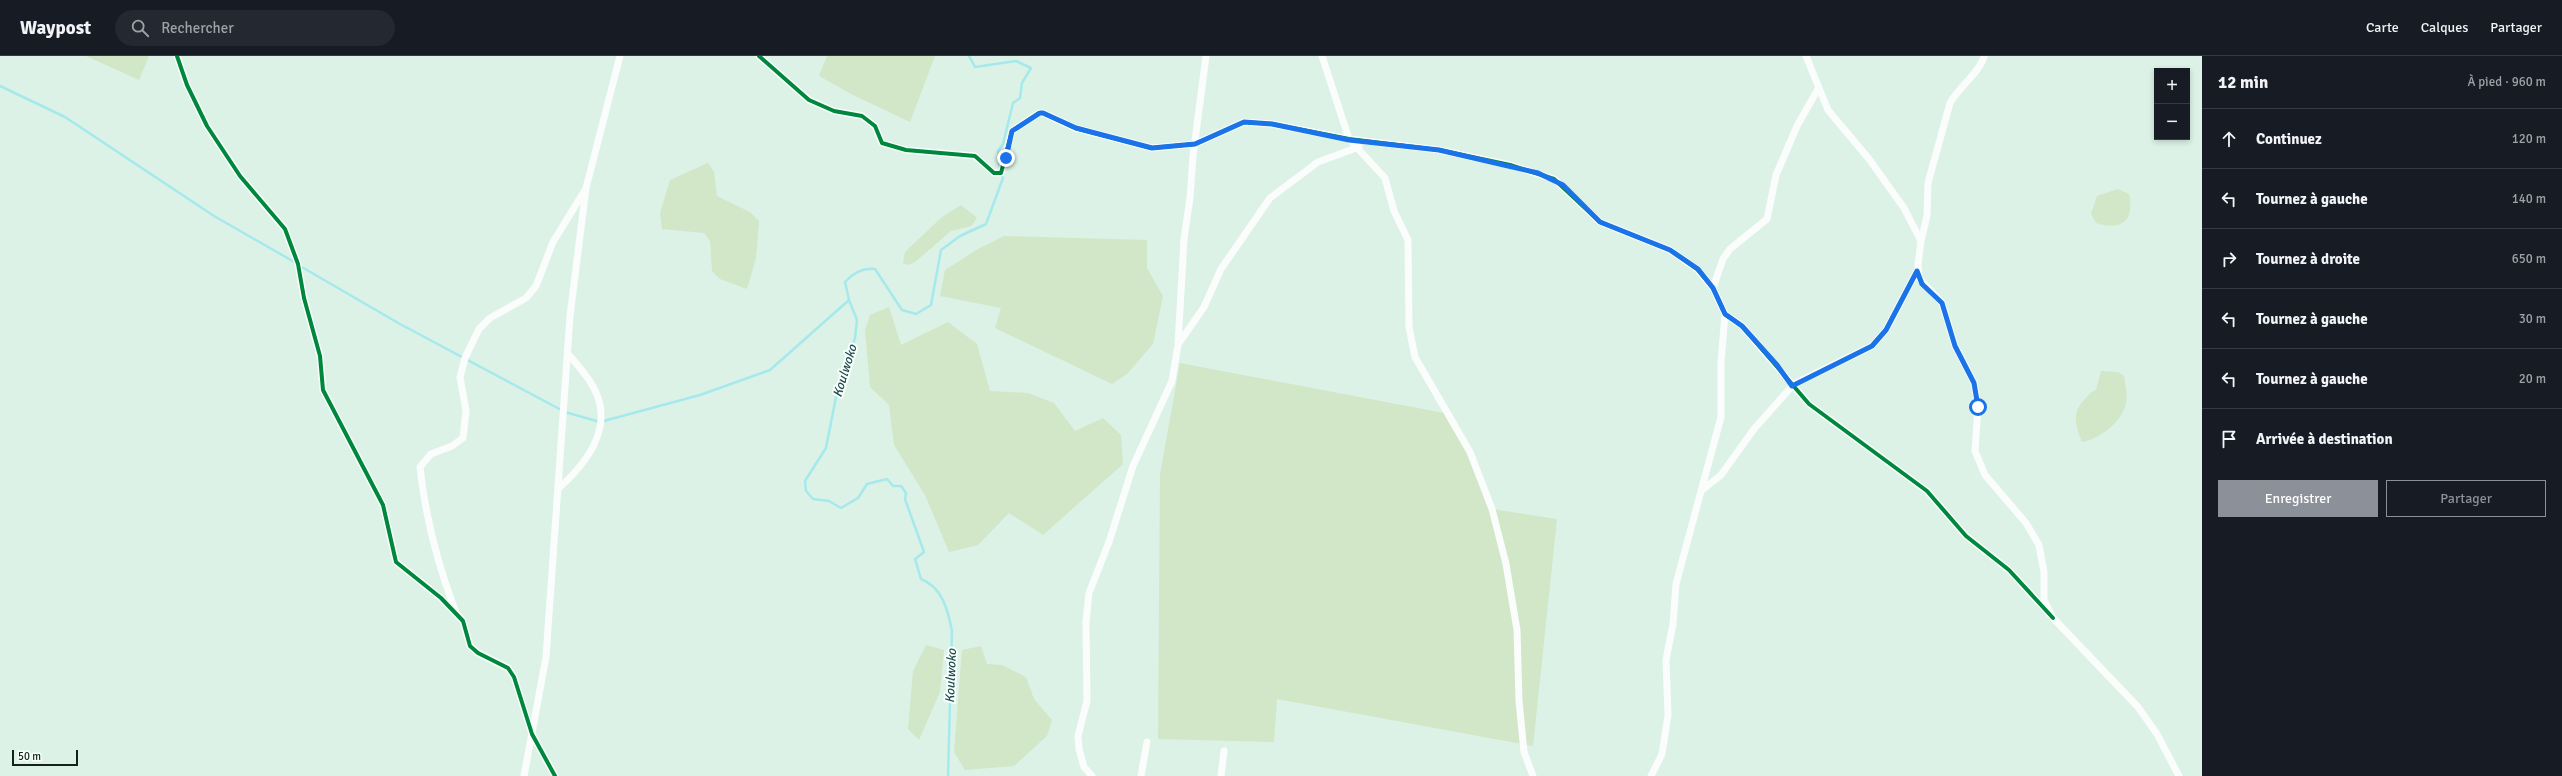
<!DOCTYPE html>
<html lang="fr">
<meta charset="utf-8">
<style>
:root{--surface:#171b24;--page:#242831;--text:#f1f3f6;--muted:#9ea1a6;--line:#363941;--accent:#8c9099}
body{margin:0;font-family:Signika,sans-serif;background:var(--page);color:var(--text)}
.controls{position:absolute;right:12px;top:12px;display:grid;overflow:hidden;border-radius:0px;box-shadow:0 2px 6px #0003}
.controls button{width:36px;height:36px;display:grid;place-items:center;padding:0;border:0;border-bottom:1px solid var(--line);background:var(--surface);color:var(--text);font:20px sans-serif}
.scale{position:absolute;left:12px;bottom:10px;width:66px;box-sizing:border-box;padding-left:4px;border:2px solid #13221b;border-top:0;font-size:11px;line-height:14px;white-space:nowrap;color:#13221b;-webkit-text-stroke:3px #f7fffb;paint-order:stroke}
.stop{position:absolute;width:12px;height:12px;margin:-9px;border:3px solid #1a73e8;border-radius:50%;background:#fff}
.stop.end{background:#1a73e8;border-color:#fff;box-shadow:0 1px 4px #0008}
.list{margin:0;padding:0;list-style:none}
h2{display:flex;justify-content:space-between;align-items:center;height:52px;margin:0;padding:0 16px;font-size:17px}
h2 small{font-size:13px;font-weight:400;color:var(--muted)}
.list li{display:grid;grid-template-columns:26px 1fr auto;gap:12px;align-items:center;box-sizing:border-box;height:60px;padding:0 16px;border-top:1px solid var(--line)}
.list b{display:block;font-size:15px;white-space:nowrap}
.list em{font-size:13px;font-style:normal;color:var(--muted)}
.actions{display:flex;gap:8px;padding:12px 16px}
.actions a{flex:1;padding:9px 0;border:1px solid var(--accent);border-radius:0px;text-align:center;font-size:14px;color:var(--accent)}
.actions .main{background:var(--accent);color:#fff}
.icon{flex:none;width:22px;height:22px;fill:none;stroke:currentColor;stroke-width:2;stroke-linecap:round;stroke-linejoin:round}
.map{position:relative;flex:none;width:2202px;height:720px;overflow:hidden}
header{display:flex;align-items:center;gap:24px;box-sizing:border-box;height:56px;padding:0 20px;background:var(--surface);border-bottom:1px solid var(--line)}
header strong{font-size:19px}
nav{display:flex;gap:22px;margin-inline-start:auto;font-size:14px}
.search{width:280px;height:36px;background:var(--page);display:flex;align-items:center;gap:10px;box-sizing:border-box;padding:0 14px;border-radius:22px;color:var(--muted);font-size:15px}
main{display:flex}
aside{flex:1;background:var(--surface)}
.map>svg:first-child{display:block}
.green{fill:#d2e6c8}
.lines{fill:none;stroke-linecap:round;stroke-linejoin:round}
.stream{stroke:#a6e9ec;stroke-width:2.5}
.street{stroke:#fafdfb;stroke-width:7}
.cycleway-casing{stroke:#f7fffb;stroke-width:6}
.cycleway{stroke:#00873e;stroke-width:4}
.route{stroke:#1a73e8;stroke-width:5}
.labels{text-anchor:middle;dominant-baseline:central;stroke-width:4;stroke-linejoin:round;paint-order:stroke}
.water-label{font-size:13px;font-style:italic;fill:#234b50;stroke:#f7fffb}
</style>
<header>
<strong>Waypost</strong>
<div class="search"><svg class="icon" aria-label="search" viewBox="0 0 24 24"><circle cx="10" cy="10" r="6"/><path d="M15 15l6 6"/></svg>Rechercher</div>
<nav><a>Carte</a><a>Calques</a><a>Partager</a></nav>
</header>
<main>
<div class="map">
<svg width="2202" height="720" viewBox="0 0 2202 720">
<rect width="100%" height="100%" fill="#dcf2e7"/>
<g class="green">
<path d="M86,0H149L139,24Z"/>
<path d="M827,0H935L910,66L853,39L819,20Z"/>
<path d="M708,107L714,116L717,140L750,156L759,165L756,202L747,233L720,223L712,215L710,185L704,177L662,173L660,157L670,124Z"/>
<path d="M2118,133L2129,138C2135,164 2122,175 2096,167L2091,158L2097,140Z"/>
<path d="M961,149L977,162L971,170L951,175L915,206L909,209L903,207L905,196L942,161Z"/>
<path d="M1004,180L1147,184V212L1163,240L1153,288L1127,318L1112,328L995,272L1001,252L940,240L945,214L978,193Z"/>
<path d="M889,251L901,289L948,266L977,288L990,335L1028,337L1054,347L1075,375L1103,362L1121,379L1123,408L1043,479L1009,457L978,489L949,496L925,439L894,389L889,349L870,331L865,274L870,259Z"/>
<path d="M1180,307L1449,358L1470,396L1492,453L1557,463L1533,690L1277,643L1274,686L1158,683L1160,418Z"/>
<path d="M2101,315L2118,316L2124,320C2125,328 2128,339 2126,347C2122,366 2100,383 2082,386C2076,370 2071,358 2084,344C2088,340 2090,336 2096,334Z"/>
<path d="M926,589L944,594L940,636L919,684L908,673L913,615Z"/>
<path d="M981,590L987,608L1002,609L1026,621L1034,643L1052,664L1047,680L1014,710L965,714L954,696L962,594Z"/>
</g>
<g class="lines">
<g class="stream">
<path d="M969,0L975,11L1016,5L1031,12L1022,27L1020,42L1013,47L1003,88L998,95L1000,113"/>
<path d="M0,30L65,61L214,160L296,207"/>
<path d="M300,210L400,268L565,356L600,366L700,339L770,314L849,244"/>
<path d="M948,720L952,575C948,554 942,531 921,523L915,503L924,496L905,443L906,437L901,430H893L887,423L867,428L858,442L841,452L829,445L813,443L806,435L805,425L826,392L837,336L855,282L857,264L849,244L845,226C853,217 864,212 875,213L902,254L916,258L931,249L941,194L960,180L986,168L1003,122L1001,117"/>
</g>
<g class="street">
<path d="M177,0L187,29L207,70L240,120L285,173L298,208L304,242L320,300L323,334L383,449L396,506L441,542L463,565L470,590L478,597L508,612L514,621L532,678L555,720"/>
<path d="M759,0L809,44L834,55L862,60L875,70L882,87L906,94L975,100L994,117H1001L1012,75L1039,57H1043L1075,72L1152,92L1195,88L1244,66L1272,68L1349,83L1439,94L1510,109L1554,123L1600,166L1670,194L1697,213L1713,232L1725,258L1742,270L1809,348L1927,435L1966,480L2009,514L2053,562"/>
<path d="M1322,0L1349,83L1385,122L1394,155L1408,184L1409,271L1415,301L1470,396L1492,453L1506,508L1517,574L1519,645L1524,696L1533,720"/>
<path d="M1806,0L1828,54L1869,103L1904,152L1921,185L1918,209L1919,222L1942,247L1955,290L1974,327L1978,351L1975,395L1985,419L2026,467L2039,489L2044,516V544L2053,562L2138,651L2157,678L2179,720"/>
<path d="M1921,185L1927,160L1928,127L1950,47C1957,33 1982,14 1984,0"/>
<path d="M1713,232L1723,203L1730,193L1767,163L1776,119L1797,70L1818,33"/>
<path d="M1179,287L1204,251L1221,213L1270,142L1318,106L1359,91"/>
<path d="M559,432C590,404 618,366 589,324C583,315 575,306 568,298"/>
<path d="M1702,434L1721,419L1754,373L1794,328L1872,290L1886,274L1917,215"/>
<path d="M455,554C438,509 425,459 420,411L431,398L452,390L463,382L466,355L460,321L465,302L479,273L490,262L526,242L536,230L553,186L585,134"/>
<path d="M524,720L546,601L570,260L586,132L620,0"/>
<path d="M1092,720L1084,711L1079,693L1078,680L1087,645L1086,566L1089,537L1109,486L1133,410L1172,325L1178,289L1184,183L1190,142L1193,100L1206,0"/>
<path d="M1141,720L1147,686"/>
<path d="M1221,720L1224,695"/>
<path d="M1651,720L1662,698L1668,659L1666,604L1673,568L1676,528L1721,361V306L1725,258"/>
</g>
<g class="cycleway-casing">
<g id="cycleway">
<path d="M177,0L187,29L207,70L240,120L285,173L298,208L304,242L320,300L323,334L383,449L396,506L441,542L463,565L470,590L478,597L508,612L514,621L532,678L555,720"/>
<path d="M759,0L809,44L834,55L862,60L875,70L882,87L906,94L975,100L994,117H1001L1012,75L1039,57H1043L1075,72L1152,92L1195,88L1244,66L1272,68L1349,83L1439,94L1510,109L1554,123L1600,166L1670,194L1697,213L1713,232L1725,258L1742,270L1809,348L1927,435L1966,480L2009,514L2053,562"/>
</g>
</g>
<use href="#cycleway" class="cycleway"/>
</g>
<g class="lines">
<path class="route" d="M1006,102L1012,75L1040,57H1043L1076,72L1152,92L1195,88L1244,66L1272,68L1349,84L1439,94L1538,117L1563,129L1600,166L1670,194L1698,213L1713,232L1725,258L1742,270L1777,309L1792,330L1872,290L1886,274L1917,215L1922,228L1942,247L1955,290L1974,327L1978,351"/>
</g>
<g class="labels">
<g class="water-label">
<text transform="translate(845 315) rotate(-73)">Koulwoko</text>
<text transform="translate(951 620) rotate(-88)">Koulwoko</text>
</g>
</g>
</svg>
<div class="controls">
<button>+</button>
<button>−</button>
</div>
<div class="scale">50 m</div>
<div class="stop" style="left:1978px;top:351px"></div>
<div class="stop end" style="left:1006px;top:102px"></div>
</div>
<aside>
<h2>12 min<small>À pied · 960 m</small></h2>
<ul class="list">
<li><svg class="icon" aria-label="ahead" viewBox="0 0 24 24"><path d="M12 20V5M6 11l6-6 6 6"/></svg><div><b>Continuez</b></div><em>120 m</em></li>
<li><svg class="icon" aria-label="left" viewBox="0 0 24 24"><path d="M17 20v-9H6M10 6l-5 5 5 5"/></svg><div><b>Tournez à gauche</b></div><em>140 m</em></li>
<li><svg class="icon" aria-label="right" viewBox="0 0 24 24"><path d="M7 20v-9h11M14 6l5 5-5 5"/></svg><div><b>Tournez à droite</b></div><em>650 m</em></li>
<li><svg class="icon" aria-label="left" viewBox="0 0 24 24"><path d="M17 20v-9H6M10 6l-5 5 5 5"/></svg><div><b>Tournez à gauche</b></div><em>30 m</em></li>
<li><svg class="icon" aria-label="left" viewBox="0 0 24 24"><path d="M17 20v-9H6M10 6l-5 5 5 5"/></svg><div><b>Tournez à gauche</b></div><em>20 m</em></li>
<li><svg class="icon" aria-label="arrive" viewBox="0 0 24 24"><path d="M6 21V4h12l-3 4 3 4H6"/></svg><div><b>Arrivée à destination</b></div></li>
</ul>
<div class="actions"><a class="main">Enregistrer</a><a>Partager</a></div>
</aside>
</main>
